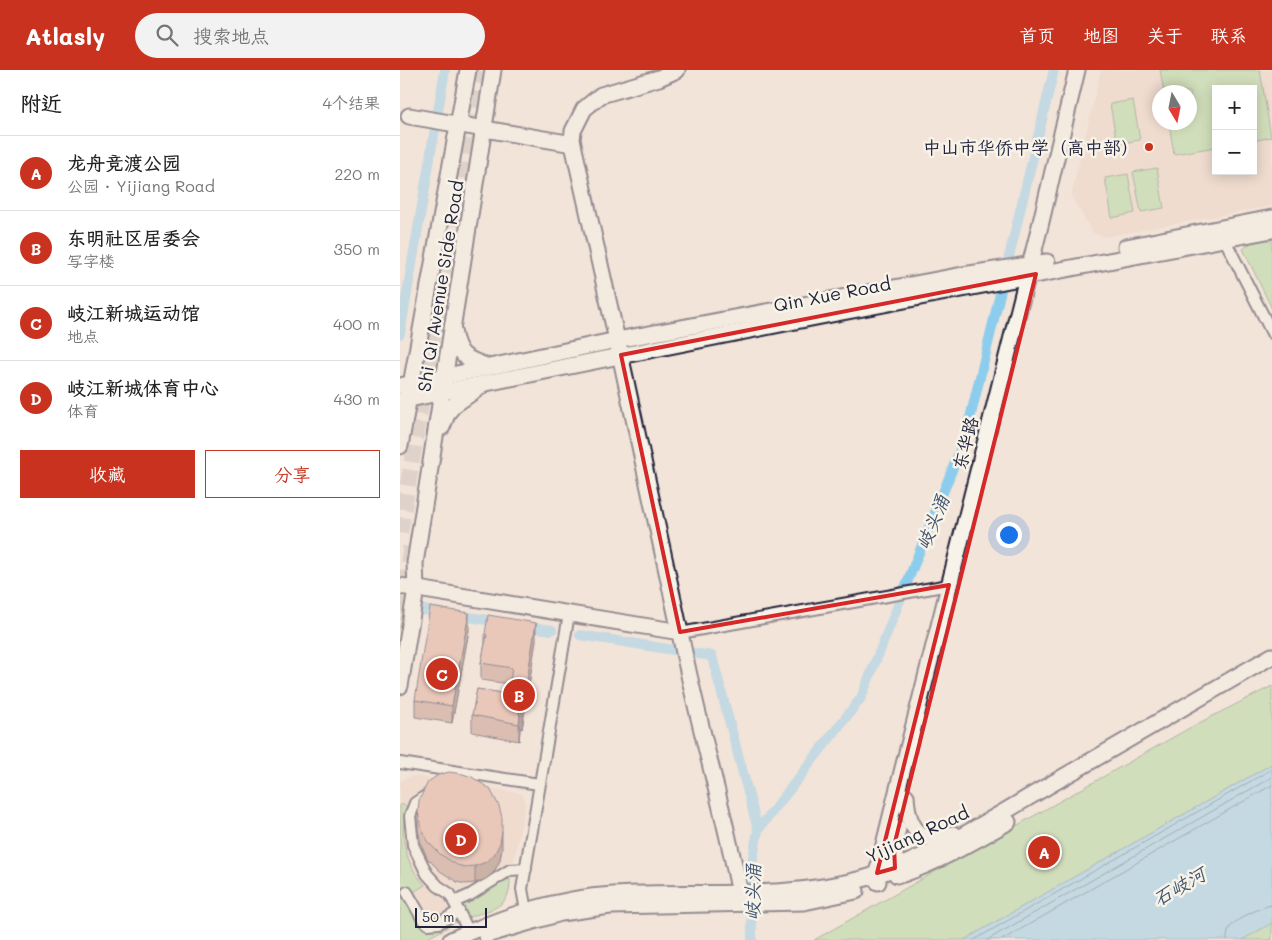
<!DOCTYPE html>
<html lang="zh">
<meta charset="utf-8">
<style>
:root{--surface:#fff;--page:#f2f2f2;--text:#222;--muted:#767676;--line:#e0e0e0;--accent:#c8321e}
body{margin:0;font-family:Mali,"LXGW WenKai TC",sans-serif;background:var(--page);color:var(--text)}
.controls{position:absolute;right:15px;top:15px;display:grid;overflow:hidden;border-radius:0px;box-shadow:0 2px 12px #0003}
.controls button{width:45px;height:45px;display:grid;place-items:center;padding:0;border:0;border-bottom:1px solid var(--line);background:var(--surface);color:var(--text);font:25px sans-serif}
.compass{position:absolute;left:752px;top:15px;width:45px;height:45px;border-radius:50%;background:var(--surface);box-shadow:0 2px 12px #0003;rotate:170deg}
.scale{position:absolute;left:15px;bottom:12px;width:72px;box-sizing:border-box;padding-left:5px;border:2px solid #22223b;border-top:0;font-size:14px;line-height:18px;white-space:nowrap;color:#22223b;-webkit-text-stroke:4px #f7f3e8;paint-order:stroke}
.you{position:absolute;left:608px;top:464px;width:18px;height:18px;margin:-12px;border:4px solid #fff;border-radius:50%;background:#1a73e8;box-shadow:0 0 0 8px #1a73e833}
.badge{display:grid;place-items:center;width:32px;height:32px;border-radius:50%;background:var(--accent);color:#fff;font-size:16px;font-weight:700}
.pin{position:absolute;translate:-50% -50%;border:2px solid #fff;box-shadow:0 1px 5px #0006}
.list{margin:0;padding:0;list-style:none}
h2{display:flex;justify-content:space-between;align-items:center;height:65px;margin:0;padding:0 20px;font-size:21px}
h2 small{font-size:16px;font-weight:400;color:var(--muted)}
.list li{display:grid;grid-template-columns:32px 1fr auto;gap:15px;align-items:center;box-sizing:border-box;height:75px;padding:0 20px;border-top:1px solid var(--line)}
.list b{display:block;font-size:19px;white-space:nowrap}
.list p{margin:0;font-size:16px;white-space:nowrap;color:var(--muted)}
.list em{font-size:16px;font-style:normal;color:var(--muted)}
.actions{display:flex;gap:10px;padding:15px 20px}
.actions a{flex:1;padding:11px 0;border:1px solid var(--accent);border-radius:0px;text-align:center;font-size:18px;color:var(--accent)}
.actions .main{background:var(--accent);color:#fff}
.icon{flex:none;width:28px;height:28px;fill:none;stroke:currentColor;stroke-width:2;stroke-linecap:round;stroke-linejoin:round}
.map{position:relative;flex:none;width:872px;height:870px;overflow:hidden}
header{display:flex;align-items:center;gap:30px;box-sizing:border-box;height:70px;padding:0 25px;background:var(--accent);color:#fff}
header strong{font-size:24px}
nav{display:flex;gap:28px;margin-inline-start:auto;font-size:18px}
.search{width:350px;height:45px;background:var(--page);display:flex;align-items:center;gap:12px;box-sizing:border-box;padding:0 18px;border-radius:28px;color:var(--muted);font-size:19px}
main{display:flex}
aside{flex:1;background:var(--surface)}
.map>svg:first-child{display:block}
.built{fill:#ecd2c4;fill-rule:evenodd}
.green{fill:#a8d797;stroke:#657c69}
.water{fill:#8ccded;stroke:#6289a6}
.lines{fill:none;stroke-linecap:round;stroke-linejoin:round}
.shore{stroke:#4c6682;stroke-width:1}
.canal{stroke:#8ccded;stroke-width:10}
.primary-tunnel{stroke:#c8bdb9;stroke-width:16;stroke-dasharray:16 8;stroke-linecap:butt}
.street-casing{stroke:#22223b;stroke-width:14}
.secondary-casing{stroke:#22223b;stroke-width:19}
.street{stroke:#f7f3e8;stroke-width:10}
.secondary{stroke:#f7f3e8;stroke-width:15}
.wall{fill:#bf9081;stroke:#22223b}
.shaded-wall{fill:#9b7569;stroke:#22223b}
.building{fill:#dea796;stroke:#22223b}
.marked{fill:none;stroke:#d62828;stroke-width:4;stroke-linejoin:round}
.poi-dot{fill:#c8321e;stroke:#f7f3e8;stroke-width:2}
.labels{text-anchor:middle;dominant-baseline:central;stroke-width:5;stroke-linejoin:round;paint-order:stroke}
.poi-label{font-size:18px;fill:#22223b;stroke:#f7f3e8;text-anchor:end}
.street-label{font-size:18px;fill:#22223b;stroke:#f7f3e8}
.water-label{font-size:19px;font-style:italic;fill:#425570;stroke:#f7f3e8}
</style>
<header>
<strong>Atlasly</strong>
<div class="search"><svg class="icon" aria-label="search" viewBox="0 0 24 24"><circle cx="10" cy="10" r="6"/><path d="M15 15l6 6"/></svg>搜索地点</div>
<nav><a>首页</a><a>地图</a><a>关于</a><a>联系</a></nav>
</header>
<main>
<aside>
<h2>附近<small>4个结果</small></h2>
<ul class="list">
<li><span class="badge">A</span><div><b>龙舟竞渡公园</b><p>公园 · Yijiang Road</p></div><em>220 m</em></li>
<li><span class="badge">B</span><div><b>东明社区居委会</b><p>写字楼</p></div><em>350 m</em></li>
<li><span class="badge">C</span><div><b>岐江新城运动馆</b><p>地点</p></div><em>400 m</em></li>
<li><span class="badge">D</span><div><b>岐江新城体育中心</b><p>体育</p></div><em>430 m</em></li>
</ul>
<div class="actions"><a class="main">收藏</a><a>分享</a></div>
</aside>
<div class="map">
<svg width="872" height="870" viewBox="0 0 872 870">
<rect width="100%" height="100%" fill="#f2e4d8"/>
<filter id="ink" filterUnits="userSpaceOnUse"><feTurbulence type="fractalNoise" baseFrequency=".02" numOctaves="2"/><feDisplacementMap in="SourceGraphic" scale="10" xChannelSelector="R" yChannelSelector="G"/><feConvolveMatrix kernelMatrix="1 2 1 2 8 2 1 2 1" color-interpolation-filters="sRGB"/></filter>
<g filter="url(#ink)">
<g class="built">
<path d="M701,0H872V136L705,167L693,163L671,126ZM816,19H853V101H816ZM760,22H790V52H760Z"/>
<path d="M14,706L116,722L122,724L125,730V736L110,809L111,820L105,832L99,836L67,848L24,870H0V712L7,707Z"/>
</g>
<g class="green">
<path d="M760,0H860L871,67L853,71V19H816V77L774,84L769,53L790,52V22H764Z"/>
<path d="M733,30L740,70L717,74L710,34Z"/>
<path d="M757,98L764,138L741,142L733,102Z"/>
<path d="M728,104L735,143L712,148L705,108Z"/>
<path d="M872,168V239L843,179L853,171Z"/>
<path d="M872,616V694L564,870H414L793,656Z"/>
<path d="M0,734L6,736L8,738L5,739C0,768 5,794 25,815L12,823L8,817L1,821C8,834 17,858 33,859C39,859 46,854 51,851L53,853L50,856L24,870H0Z"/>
<path d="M110,809C111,839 90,839 67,848L59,834L101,811Z"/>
<path d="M872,853V870H842Z"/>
</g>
<path class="water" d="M872,694V853L842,870H564Z"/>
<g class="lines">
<g class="shore">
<path d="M574,870L872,699"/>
<path d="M587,870L872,707"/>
<path d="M602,870L872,715"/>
<path d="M827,870C827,864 828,859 832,855C839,848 862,836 872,835"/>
</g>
<g class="canal">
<path d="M0,264L45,0"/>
<path d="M0,536L42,543"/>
<path d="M57,545L99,552"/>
<path d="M123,556L152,560"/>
<path d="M180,565L312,586L358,760"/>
<path d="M352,870L351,799L358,760L461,628L566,365L654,0"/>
</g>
<g class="primary-tunnel">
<path d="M0,463L76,0"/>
<path d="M0,540L11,474"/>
</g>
<g class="street-casing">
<g id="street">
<path d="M823,166L872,263"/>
<path d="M280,563L549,515"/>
<path d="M0,693L139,714"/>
<path d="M30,723L15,733L10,746L13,775L27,804L38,816L50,824L69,862"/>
<path d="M7,822L22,848L28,854L39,853L59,841"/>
<path d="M54,832L70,825L110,800L126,799"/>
<path d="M127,846L122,819L169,544"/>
</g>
</g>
<g class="secondary-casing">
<g id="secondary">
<path d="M9,46L173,74"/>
<path d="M726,177L872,148"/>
<path d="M53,261C58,286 65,289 89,297"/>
<path d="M0,316L217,270L563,205L647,192"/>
<path d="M0,331C290,270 581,215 872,160"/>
<path d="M42,357L48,342L54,335L80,317"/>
<path d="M0,376L68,0"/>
<path d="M0,516L280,562L217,270L172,70L173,61L184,39L201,25L259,8L277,0"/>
<path d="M280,563C297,650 323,736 340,824V833"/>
<path d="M0,616L16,519L15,493L93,0"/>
<path d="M506,726C507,742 510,763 529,768C537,770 546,766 553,764"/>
<path d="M503,804C540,791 574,771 608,752"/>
<path d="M497,805L494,776L498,758"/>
<path d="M478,812L477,803L497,722L640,156L677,0"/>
<path d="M86,865L161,843L210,836L404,832L456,821"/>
<path d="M51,870C103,847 156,828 213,825C297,820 383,831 466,808C525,791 588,751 641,720C718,676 795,631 872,586"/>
</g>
</g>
<use href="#street" class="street"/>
<use href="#secondary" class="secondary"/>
</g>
<g class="wall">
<path d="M69,560L52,653L15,647V630Z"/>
<path d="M85,564L136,570L122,659L120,658L119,671L72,662V645L77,619L108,624L110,614L81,610V593L85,574Z"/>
<path d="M18,742L102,778L100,790L94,802L86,809L75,813L65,814L57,812L40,801L27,788L21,773L18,759Z"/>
</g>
<g class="shaded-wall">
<path d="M69,543V560L52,653V636Z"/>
<path d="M136,553V570L122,659V642Z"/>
<path d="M119,641V652L120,644V661L119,671Z"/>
<path d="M102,761V778L100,790L94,802L86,809L75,813V796Z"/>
</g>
<g class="building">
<path d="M30,537L69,543L52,636L15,630Z"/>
<path d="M88,545L136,553L122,642L119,641V644H120L119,654L72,645L74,635L76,634H74L77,619L108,624L112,598L81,593L87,565L85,564Z"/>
<path d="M49,702L63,704L72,707L90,719L99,736L102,748V761L100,773L94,785L86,792L75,796L65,797L57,795L40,784L27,771L21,756L18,742L19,730L28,712L38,705Z"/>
</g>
</g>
<path d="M0 0H872V870H0ZM636,204L494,776L495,798L477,803L549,515L280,562L221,285Z" fill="#f2e4d8" fill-opacity=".55" fill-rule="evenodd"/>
<path class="marked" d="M636,204L494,776L495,798L477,803L549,515L280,562L221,285Z"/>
<circle class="poi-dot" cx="749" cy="77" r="5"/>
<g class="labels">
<g class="poi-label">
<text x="739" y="77">中山市华侨中学（高中部）</text>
</g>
<g class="street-label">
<text transform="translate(40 216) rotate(-81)">Shi Qi Avenue Side Road</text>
<text transform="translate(432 224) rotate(-11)">Qin Xue Road</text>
<text transform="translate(565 373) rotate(-76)">东华路</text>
<text transform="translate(517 764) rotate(-25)">Yijiang Road</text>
</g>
<g class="water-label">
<text transform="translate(532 452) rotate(-68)">岐头涌</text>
<text transform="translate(779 816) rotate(-30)">石岐河</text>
<text transform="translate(352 822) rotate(-89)">岐头涌</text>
</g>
</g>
</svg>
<div class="controls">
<button>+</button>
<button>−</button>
</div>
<svg class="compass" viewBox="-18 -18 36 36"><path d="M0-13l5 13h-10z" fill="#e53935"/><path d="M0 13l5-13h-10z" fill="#767676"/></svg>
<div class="scale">50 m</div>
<div class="you"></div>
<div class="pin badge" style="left:644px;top:782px">A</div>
<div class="pin badge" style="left:119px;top:625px">B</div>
<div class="pin badge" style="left:42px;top:604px">C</div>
<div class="pin badge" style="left:61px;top:769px">D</div>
</div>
</main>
